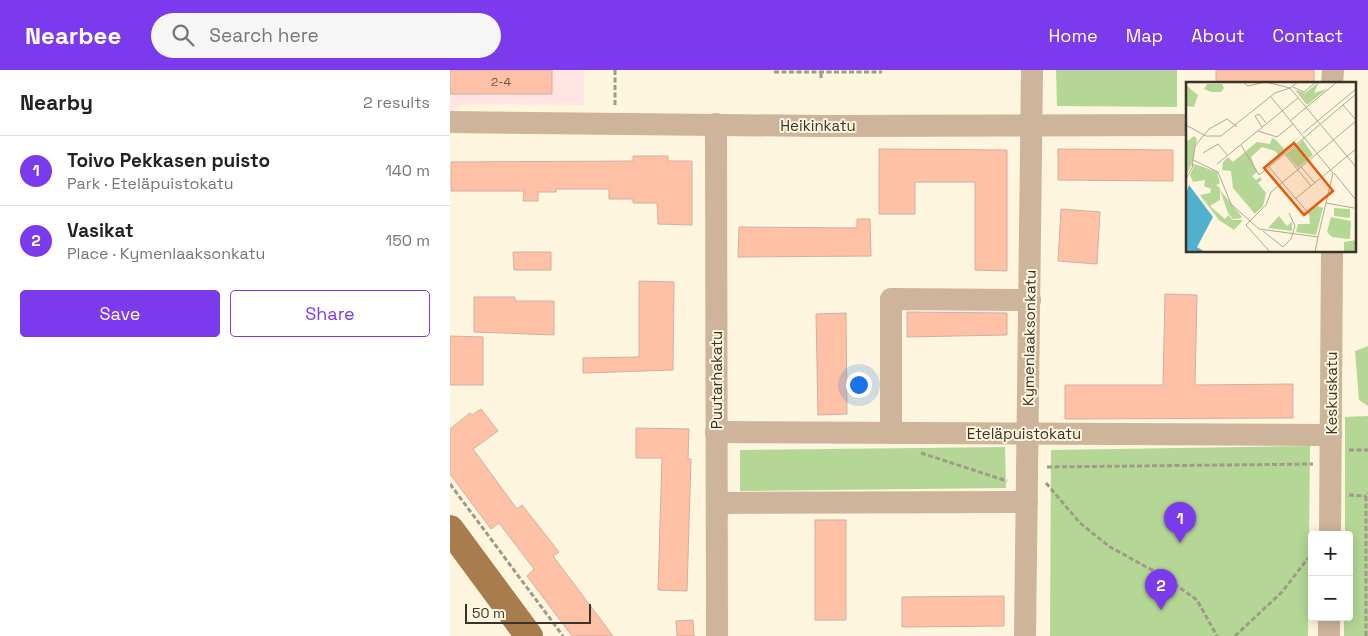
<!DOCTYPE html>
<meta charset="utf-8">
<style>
:root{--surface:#fff;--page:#f6f6f6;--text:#222;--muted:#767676;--line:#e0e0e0;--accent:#7c3aed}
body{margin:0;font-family:"Space Grotesk",sans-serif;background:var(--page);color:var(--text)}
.controls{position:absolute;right:15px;bottom:15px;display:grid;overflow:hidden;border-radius:5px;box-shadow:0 2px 12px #0003}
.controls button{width:45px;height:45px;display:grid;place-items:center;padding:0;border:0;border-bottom:1px solid var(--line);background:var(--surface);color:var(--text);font:25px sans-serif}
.scale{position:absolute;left:15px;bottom:12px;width:126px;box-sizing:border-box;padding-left:5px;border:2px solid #383429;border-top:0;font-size:14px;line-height:18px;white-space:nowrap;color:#383429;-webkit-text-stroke:4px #fdf5dd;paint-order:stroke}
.you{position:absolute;left:408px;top:314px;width:18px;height:18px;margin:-12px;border:4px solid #fff;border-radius:50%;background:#1a73e8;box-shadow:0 0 0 8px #1a73e833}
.badge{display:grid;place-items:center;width:32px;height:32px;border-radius:50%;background:var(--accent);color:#fff;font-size:16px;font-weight:700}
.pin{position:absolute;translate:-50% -41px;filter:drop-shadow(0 1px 2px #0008)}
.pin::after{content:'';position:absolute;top:26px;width:18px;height:15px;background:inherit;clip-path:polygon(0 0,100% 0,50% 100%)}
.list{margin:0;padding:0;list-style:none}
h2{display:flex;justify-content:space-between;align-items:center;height:65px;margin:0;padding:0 20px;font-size:21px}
h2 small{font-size:16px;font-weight:400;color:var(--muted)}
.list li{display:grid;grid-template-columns:32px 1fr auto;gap:15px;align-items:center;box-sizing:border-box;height:70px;padding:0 20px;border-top:1px solid var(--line)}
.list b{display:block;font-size:19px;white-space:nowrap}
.list p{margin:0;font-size:16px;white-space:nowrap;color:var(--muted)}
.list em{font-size:16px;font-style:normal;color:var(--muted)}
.actions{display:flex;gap:10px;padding:15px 20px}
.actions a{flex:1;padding:11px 0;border:1px solid var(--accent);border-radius:5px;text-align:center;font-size:18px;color:var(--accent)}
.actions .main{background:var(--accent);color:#fff}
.icon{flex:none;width:28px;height:28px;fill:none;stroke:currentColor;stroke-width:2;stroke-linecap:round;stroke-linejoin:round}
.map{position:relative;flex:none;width:918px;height:566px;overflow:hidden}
header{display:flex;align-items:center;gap:30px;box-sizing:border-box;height:70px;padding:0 25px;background:var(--accent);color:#fff}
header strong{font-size:24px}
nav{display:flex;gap:28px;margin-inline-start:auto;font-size:18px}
.search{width:350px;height:45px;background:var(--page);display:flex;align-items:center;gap:12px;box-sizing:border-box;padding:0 18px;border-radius:28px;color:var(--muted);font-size:19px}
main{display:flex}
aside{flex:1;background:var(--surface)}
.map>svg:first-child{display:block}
.education{fill:#ffe4e2}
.green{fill:#b4d796}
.building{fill:#fec1a6;stroke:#cfb0a3}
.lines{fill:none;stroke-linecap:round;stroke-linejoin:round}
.path{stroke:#a09a88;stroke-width:3;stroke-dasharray:5 2.5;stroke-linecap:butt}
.minor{stroke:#cdb49b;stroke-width:22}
.major{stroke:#a97c4d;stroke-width:28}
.labels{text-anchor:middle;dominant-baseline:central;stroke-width:4;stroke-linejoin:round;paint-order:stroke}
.number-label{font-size:12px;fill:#6a5748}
.street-label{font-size:15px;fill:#383429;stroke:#fdf5dd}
.inset-road{fill:none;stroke:#aea895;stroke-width:1}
.view{fill:#e8590c;fill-opacity:0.15;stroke:#e8590c;stroke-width:2.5}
.inset-edge{fill:none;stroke:#383429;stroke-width:2.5}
</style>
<header>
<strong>Nearbee</strong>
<div class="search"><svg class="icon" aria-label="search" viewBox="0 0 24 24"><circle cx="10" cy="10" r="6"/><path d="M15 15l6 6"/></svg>Search here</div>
<nav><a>Home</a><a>Map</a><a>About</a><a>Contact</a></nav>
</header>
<main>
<aside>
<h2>Nearby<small>2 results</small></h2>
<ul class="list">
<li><span class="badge">1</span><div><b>Toivo Pekkasen puisto</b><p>Park · Eteläpuistokatu</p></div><em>140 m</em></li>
<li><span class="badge">2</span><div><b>Vasikat</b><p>Place · Kymenlaaksonkatu</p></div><em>150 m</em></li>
</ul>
<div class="actions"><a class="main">Save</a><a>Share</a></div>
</aside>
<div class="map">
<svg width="918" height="566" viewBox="0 0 918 566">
<rect width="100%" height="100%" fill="#fdf5dd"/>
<path class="education" d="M0,0H134V35L17,34L4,37L5,40L0,43Z"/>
<g class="green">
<path d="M606,0H727V37L607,36Z"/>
<path d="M918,276V336L909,330L905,281Z"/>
<path d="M918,346V566H894V547H899V465H895V347Z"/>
<path d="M860,376L858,566H600L601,380Z"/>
<path d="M555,377L556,418L290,421V380Z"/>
</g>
<g class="building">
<rect x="0" y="0" width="102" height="24"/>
<rect x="766" y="0" width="98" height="14"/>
<path d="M429,79L557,80V201L525,200V112H465V144H429Z"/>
<path d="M608,79L723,80V111L608,110Z"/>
<path d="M183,86H218V91H242V155L208,154L207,133H183V129H159V119H106V122H88V131H73L74,121H1V92L183,91Z"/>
<path d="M611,139L650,142L647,194L608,191Z"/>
<path d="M407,149H420L421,186L288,187L289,157L407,158Z"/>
<path d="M63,182H101V200H64Z"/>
<path d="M189,211L224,212L223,300L133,303V288L189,287Z"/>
<path d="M715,224L747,225L745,315L843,314V348L615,349V315H713Z"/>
<path d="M24,227H65V231H104V265L24,262Z"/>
<path d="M457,242L557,243V265L457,267Z"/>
<path d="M396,243L397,344L368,345L366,244Z"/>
<path d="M0,266L33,267V315H0Z"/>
<path d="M31,339L48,361L23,379L67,439L72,435L109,482L103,486L163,566H122L77,506L84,499L49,453L41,459L0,404V359L20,343L22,345Z"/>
<path d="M186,358L239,359L238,389H241L237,521L208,520L212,388H186Z"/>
<rect x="365" y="450" width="31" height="100"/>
<path d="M554,526V556L452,557V527Z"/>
<path d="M243,550L244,566H227L226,551Z"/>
</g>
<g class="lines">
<g class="path">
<path d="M165,0V35"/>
<path d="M324,2H432"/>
<path d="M371,8V3"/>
<path d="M899,380H918"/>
<path d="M471,383L557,411"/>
<path d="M597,397L863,394"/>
<path d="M596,413L630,453L660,477L713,506L747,530L767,566"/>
<path d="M0,414L113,566"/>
<path d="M899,425L916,426"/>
<path d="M785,566L832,522L862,483"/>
<path d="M916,566V426L918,423"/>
</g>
<g class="minor">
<path d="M882,14L883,0"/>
<path d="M0,52L370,56L737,55"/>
<path d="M266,54L267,566"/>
<path d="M266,362L881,365"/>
<path d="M441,363V229L580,230"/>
<path d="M268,433L577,432"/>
<path d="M880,465L882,181"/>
<path d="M575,566L582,0"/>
<path d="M879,566V547"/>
</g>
<path class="major" d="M0,459L79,566"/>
</g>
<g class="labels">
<g class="number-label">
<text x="51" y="12">2-4</text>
</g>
<g class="street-label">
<text x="368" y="55">Heikinkatu</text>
<text transform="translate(579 268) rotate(-89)">Kymenlaaksonkatu</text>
<text transform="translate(266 310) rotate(-90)">Puutarhakatu</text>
<text transform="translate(881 323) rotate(-90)">Keskuskatu</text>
<text x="574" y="363">Eteläpuistokatu</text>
</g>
</g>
<g transform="translate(736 12)">
<rect width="170" height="170" fill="#fdf5dd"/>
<path d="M133,0L128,11L141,7L121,23L109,8L119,11ZM21,2H36L38,6L35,10H25L18,7ZM0,3L12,13L8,25L0,24ZM8,54L11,57L6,81L0,94V60ZM115,54L93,74L89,69L76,65L65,75L71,90L66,94L70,98L74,95L76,98L72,101L80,111L77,124L69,132L47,106L45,89L36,88L37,80L42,75L47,80L71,60L84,62L86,56L89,57L98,67ZM117,58L127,73L112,86L100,72ZM9,82L31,90L34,101L30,103L34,106V118L24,124L39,137L42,133L47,138H57L48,148L33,138L14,113L24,111L25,107L18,104L19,98L7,100L4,93ZM34,108L56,135L55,136L47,137L42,131ZM131,124L137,126L130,153L110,150L112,142H124L123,130ZM148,126L164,127V136L148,134ZM93,134L101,144L106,140V149L82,146ZM145,135L165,139L164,157L146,155L141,150ZM170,158V170H154L158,169V160Z" fill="#b4d796"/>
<path d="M3,103L27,135L11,165L19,170H0V111Z" fill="#50b0ce"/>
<path class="inset-road" d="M9,0H39M57,0L62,4L79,0M80,0L104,6L112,0M107,5L118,10L130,0M104,6L134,42M157,23L170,38M104,39L151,0M0,43L20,54H35L89,11L104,6M135,43L170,85M76,45L69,34L73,32L80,41M72,49L91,55L107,42M117,51L170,7M118,56L170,12M55,63L73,93L118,56M17,71L32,62L42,74M99,72L125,104M7,78L32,90L45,122L73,147L132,155L147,91L85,15M31,82L112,16M6,85L9,64L23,47L41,37L51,45M83,85L123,132M115,85L129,101M148,91L170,118M0,97L8,82M109,117L170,67M140,121L168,126M60,143L80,123L85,110L170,39M60,143L84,170M77,149L97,165L105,157L109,144L103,131M129,170L132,155"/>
<path class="view" d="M108,61L147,109L118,133L78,86Z"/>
<rect width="170" height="170" class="inset-edge"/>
</g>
</svg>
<div class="controls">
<button>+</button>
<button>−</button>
</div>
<div class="scale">50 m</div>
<div class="you"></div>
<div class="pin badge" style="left:730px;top:473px">1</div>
<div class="pin badge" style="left:711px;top:540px">2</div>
</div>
</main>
